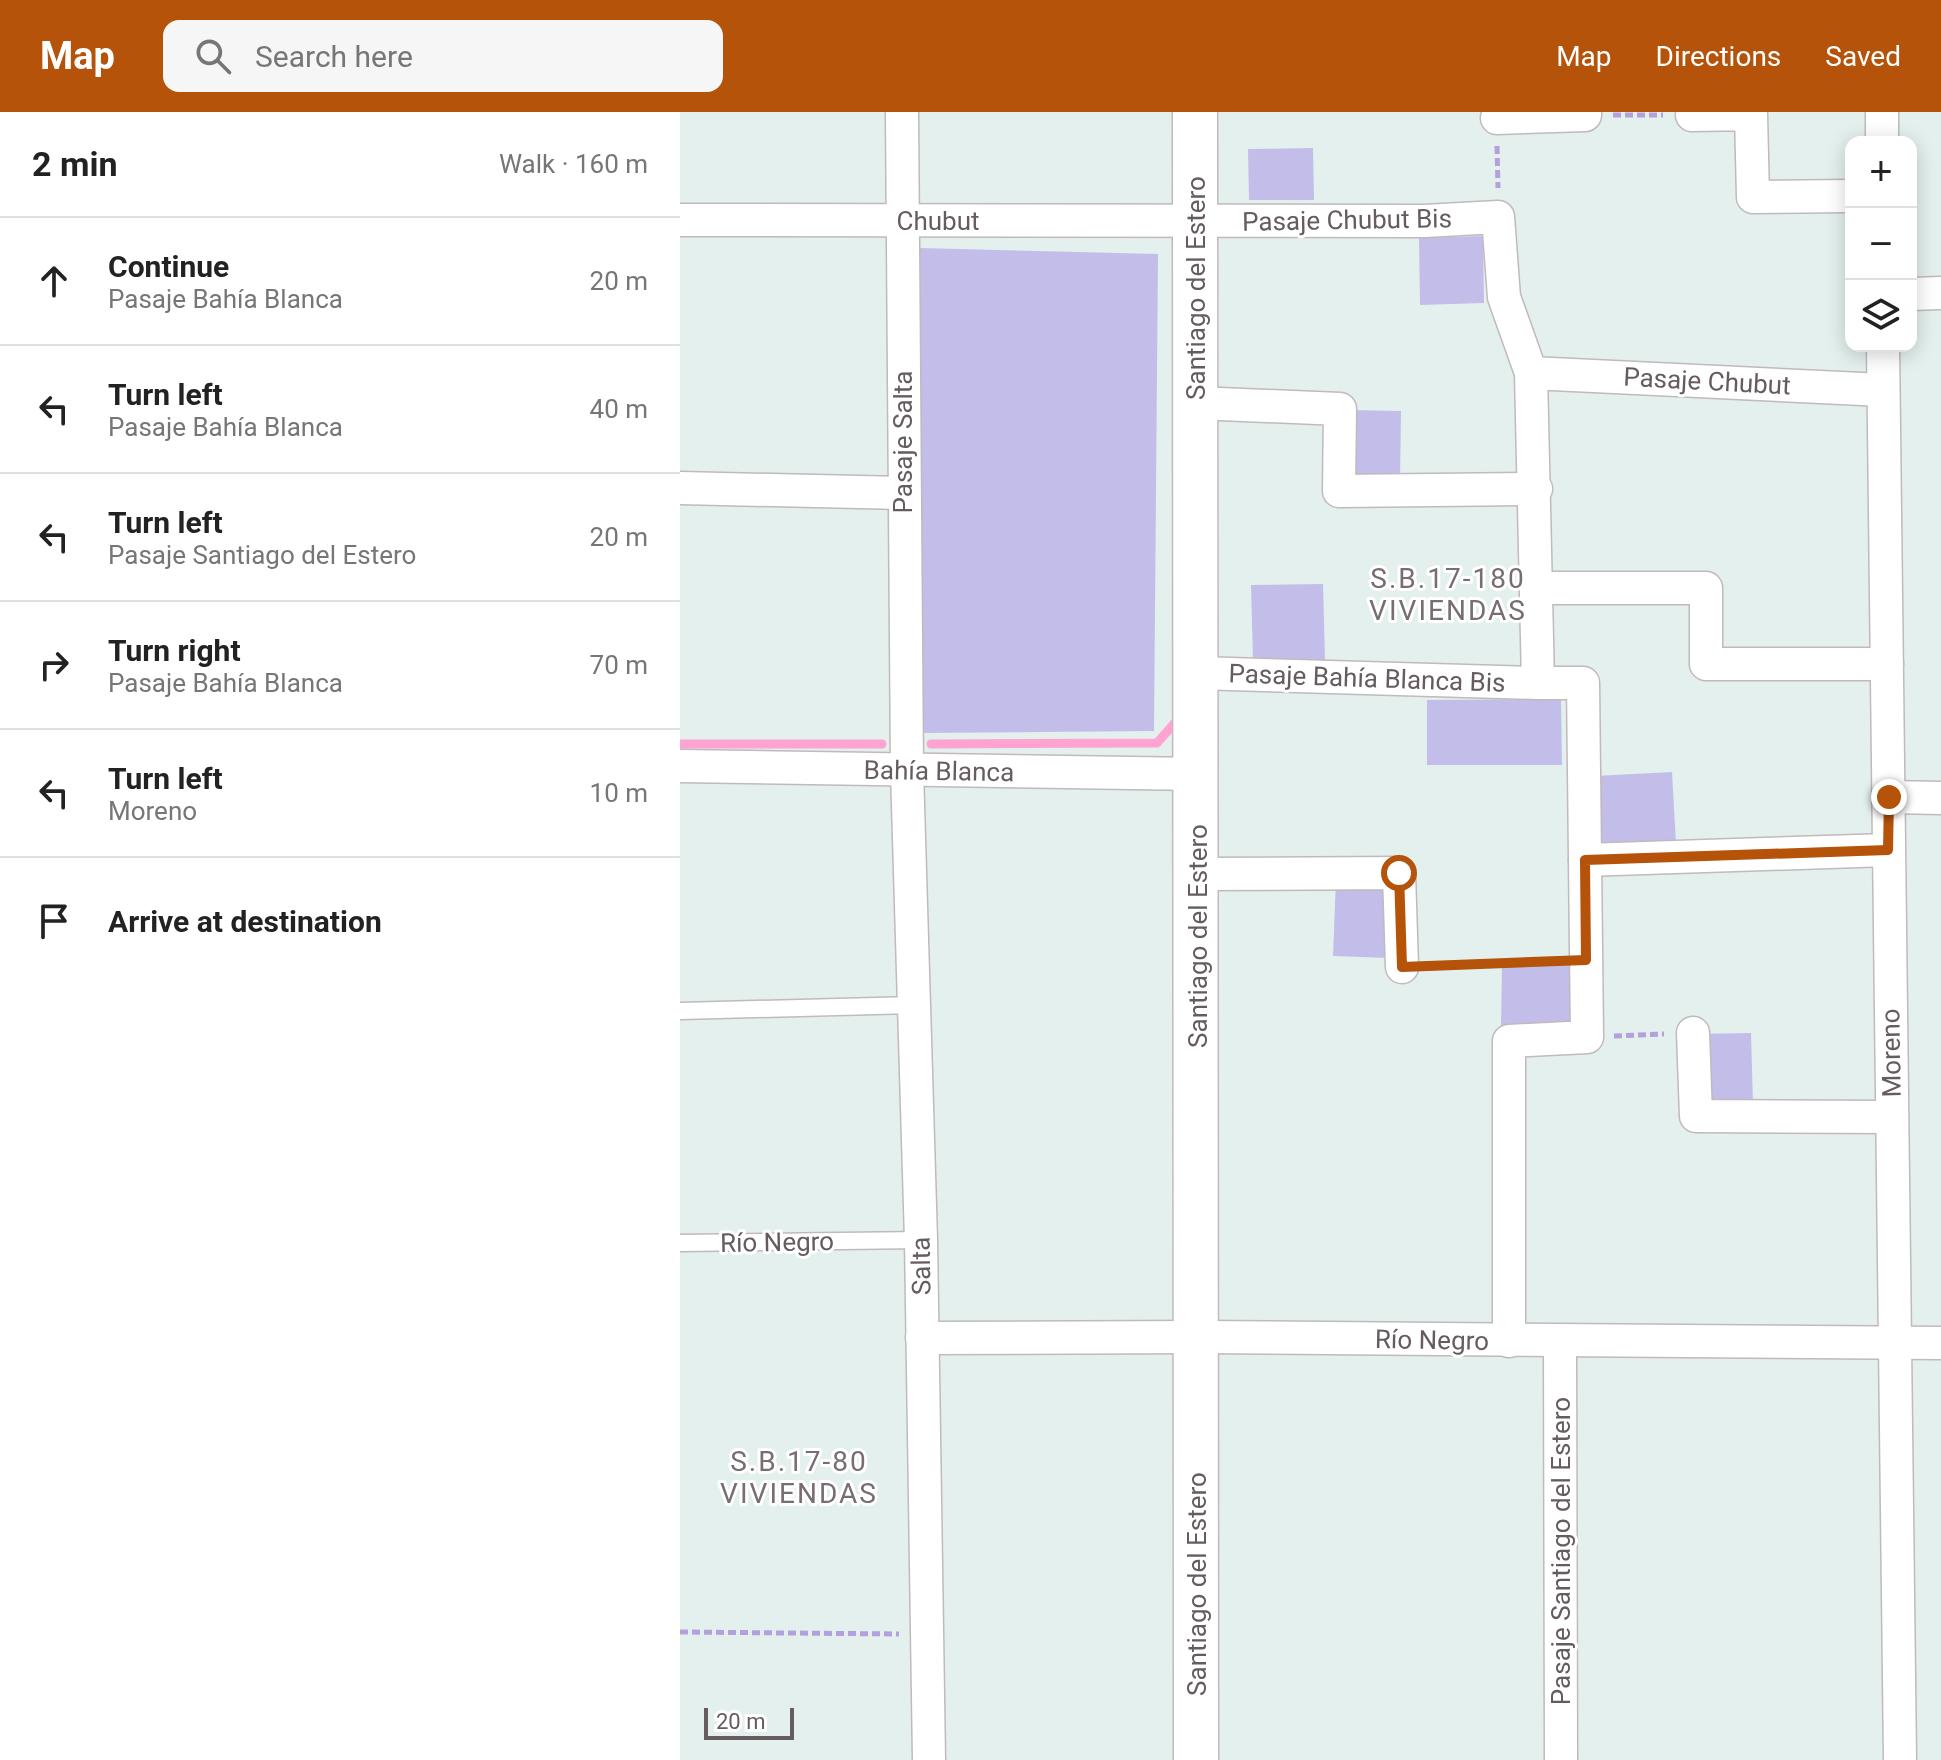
<!DOCTYPE html>
<meta charset="utf-8">
<style>
:root{--surface:#fff;--page:#f6f6f6;--text:#222;--muted:#767676;--line:#e0e0e0;--accent:#b45309}
body{margin:0;font-family:Roboto,sans-serif;background:var(--page);color:var(--text)}
.controls{position:absolute;right:24px;top:24px;display:grid;overflow:hidden;border-radius:16px;box-shadow:0 4px 20px #0003}
.controls button{width:72px;height:72px;display:grid;place-items:center;padding:0;border:0;border-bottom:2px solid var(--line);background:var(--surface);color:var(--text);font:40px sans-serif}
.scale{position:absolute;left:24px;bottom:20px;width:90px;box-sizing:border-box;padding-left:8px;border:4px solid #665c5f;border-top:0;font-size:22px;line-height:28px;white-space:nowrap;color:#665c5f;-webkit-text-stroke:6px #fff;paint-order:stroke}
.stop{position:absolute;width:24px;height:24px;margin:-18px;border:6px solid #b45309;border-radius:50%;background:#fff}
.stop.end{background:#b45309;border-color:#fff;box-shadow:0 2px 8px #0008}
.list{margin:0;padding:0;list-style:none}
h2{display:flex;justify-content:space-between;align-items:center;height:104px;margin:0;padding:0 32px;font-size:34px}
h2 small{font-size:26px;font-weight:400;color:var(--muted)}
.list li{display:grid;grid-template-columns:52px 1fr auto;gap:24px;align-items:center;box-sizing:border-box;height:128px;padding:0 32px;border-top:2px solid var(--line)}
.list b{display:block;font-size:30px;white-space:nowrap}
.list p{margin:0;font-size:26px;white-space:nowrap;color:var(--muted)}
.list em{font-size:26px;font-style:normal;color:var(--muted)}
.icon{flex:none;width:44px;height:44px;fill:none;stroke:currentColor;stroke-width:2;stroke-linecap:round;stroke-linejoin:round}
.map{position:relative;flex:none;width:1261px;height:1648px;overflow:hidden}
header{display:flex;align-items:center;gap:48px;box-sizing:border-box;height:112px;padding:0 40px;background:var(--accent);color:#fff}
header strong{font-size:38px}
nav{display:flex;gap:44px;margin-inline-start:auto;font-size:28px}
.search{width:560px;height:72px;background:var(--page);display:flex;align-items:center;gap:20px;box-sizing:border-box;padding:0 28px;border-radius:16px;color:var(--muted);font-size:30px}
main{display:flex}
aside{flex:1;background:var(--surface)}
.map>svg:first-child{display:block}
.green{fill:#c2bee9}
.lines{fill:none;stroke-linecap:round;stroke-linejoin:round}
.stream{stroke:#ffa4d1;stroke-width:9}
.lane-casing{stroke:#c1b9bb;stroke-width:19}
.street-casing{stroke:#c1b9bb;stroke-width:35}
.secondary-casing{stroke:#c3b9bc;stroke-width:47}
.path{stroke:#b4a0dc;stroke-width:5;stroke-dasharray:8 4;stroke-linecap:butt}
.lane{stroke:#fff;stroke-width:16}
.street{stroke:#fff;stroke-width:32}
.secondary{stroke:#fff;stroke-width:44}
.route{stroke:#b45309;stroke-width:10}
.labels{text-anchor:middle;dominant-baseline:central;stroke-width:6;stroke-linejoin:round;paint-order:stroke}
.street-label{font-size:26px;fill:#665c5f;stroke:#fff}
.neighbourhood-label{font-size:28px;letter-spacing:2px;fill:#786d71;stroke:#fff}
</style>
<header>
<strong>Map</strong>
<div class="search"><svg class="icon" aria-label="search" viewBox="0 0 24 24"><circle cx="10" cy="10" r="6"/><path d="M15 15l6 6"/></svg>Search here</div>
<nav><a>Map</a><a>Directions</a><a>Saved</a></nav>
</header>
<main>
<aside>
<h2>2 min<small>Walk · 160 m</small></h2>
<ul class="list">
<li><svg class="icon" aria-label="ahead" viewBox="0 0 24 24"><path d="M12 20V5M6 11l6-6 6 6"/></svg><div><b>Continue</b><p>Pasaje Bahía Blanca</p></div><em>20 m</em></li>
<li><svg class="icon" aria-label="left" viewBox="0 0 24 24"><path d="M17 20v-9H6M10 6l-5 5 5 5"/></svg><div><b>Turn left</b><p>Pasaje Bahía Blanca</p></div><em>40 m</em></li>
<li><svg class="icon" aria-label="left" viewBox="0 0 24 24"><path d="M17 20v-9H6M10 6l-5 5 5 5"/></svg><div><b>Turn left</b><p>Pasaje Santiago del Estero</p></div><em>20 m</em></li>
<li><svg class="icon" aria-label="right" viewBox="0 0 24 24"><path d="M7 20v-9h11M14 6l5 5-5 5"/></svg><div><b>Turn right</b><p>Pasaje Bahía Blanca</p></div><em>70 m</em></li>
<li><svg class="icon" aria-label="left" viewBox="0 0 24 24"><path d="M17 20v-9H6M10 6l-5 5 5 5"/></svg><div><b>Turn left</b><p>Moreno</p></div><em>10 m</em></li>
<li><svg class="icon" aria-label="arrive" viewBox="0 0 24 24"><path d="M6 21V4h12l-3 4 3 4H6"/></svg><div><b>Arrive at destination</b></div></li>
</ul>
</aside>
<div class="map">
<svg width="1261" height="1648" viewBox="0 0 1261 1648">
<rect width="100%" height="100%" fill="#e4f0ee"/>
<g class="green">
<path d="M633,36L634,88H569L568,37Z"/>
<path d="M803,124L804,191L740,193L739,126Z"/>
<path d="M240,136L478,142L474,619L242,621Z"/>
<path d="M666,298L721,299L720,369H665Z"/>
<path d="M643,472L645,548L573,549L571,473Z"/>
<path d="M881,587L882,653H747V588Z"/>
<path d="M992,660L996,732L919,736L915,664Z"/>
<path d="M656,767L711,769L709,846L653,844Z"/>
<path d="M822,851L899,853L898,918L821,915Z"/>
<path d="M1071,921L1073,993L1017,995L1014,922Z"/>
</g>
<g class="lines">
<g class="stream">
<path d="M0,632H202"/>
<path d="M251,632L477,631L500,605"/>
</g>
<g class="lane-casing">
<g id="lane">
<path d="M0,899L234,893"/>
<path d="M0,1131L241,1128"/>
</g>
</g>
<g class="street-casing">
<g id="street">
<path d="M222,0L227,659L241,1128L249,1648"/>
<path d="M1202,0V30"/>
<path d="M1012,3L1071,2L1073,85L1171,84"/>
<path d="M817,6L905,3V0"/>
<path d="M0,108L744,109L818,105L824,185L851,261L858,571H903L907,925L829,929V1229"/>
<path d="M1231,182L1261,181"/>
<path d="M1203,234L1220,1648"/>
<path d="M851,261L1203,278"/>
<path d="M517,291L660,297L659,379L856,377"/>
<path d="M0,376L223,381"/>
<path d="M857,476H1026V552H1207"/>
<path d="M517,561L858,571"/>
<path d="M0,654L517,662"/>
<path d="M1209,685L1261,686"/>
<path d="M905,748L1208,738"/>
<path d="M517,762L719,761L722,855"/>
<path d="M1013,921L1016,1004L1212,1005"/>
<path d="M242,1226L519,1225L1261,1231"/>
<path d="M880,1229L881,1648"/>
</g>
</g>
<g class="secondary-casing">
<path id="secondary" d="M515,0L516,1648"/>
</g>
<g class="path">
<path d="M933,3H983"/>
<path d="M817,34L818,76"/>
<path d="M751,854L877,849"/>
<path d="M934,924L984,922"/>
<path d="M0,1520L219,1522"/>
</g>
<use href="#lane" class="lane"/>
<use href="#street" class="street"/>
<use href="#secondary" class="secondary"/>
</g>
<g class="lines">
<path class="route" d="M719,761L722,855L906,848L905,748L1208,738L1209,685"/>
</g>
<g class="labels">
<g class="street-label">
<text transform="translate(667 108) rotate(-1)">Pasaje Chubut Bis</text>
<text x="258" y="109">Chubut</text>
<text transform="translate(516 176) rotate(-90)">Santiago del Estero</text>
<text transform="translate(1027 269) rotate(3)">Pasaje Chubut</text>
<text transform="translate(223 330) rotate(-90)">Pasaje Salta</text>
<text transform="translate(687 566) rotate(2)">Pasaje Bahía Blanca Bis</text>
<text transform="translate(259 659) rotate(1)">Bahía Blanca</text>
<text transform="translate(518 824) rotate(-90)">Santiago del Estero</text>
<text transform="translate(1211 941) rotate(-91)">Moreno</text>
<text transform="translate(97 1130) rotate(-1)">Río Negro</text>
<text transform="translate(241 1154) rotate(-91)">Salta</text>
<text transform="translate(752 1228) rotate(1)">Río Negro</text>
<text transform="translate(881 1439) rotate(-90)">Pasaje Santiago del Estero</text>
<text transform="translate(517 1472) rotate(-90)">Santiago del Estero</text>
</g>
<g class="neighbourhood-label">
<text x="768" y="466">S.B.17-180<tspan x="768" dy="32">VIVIENDAS</tspan></text>
<text x="119" y="1349">S.B.17-80<tspan x="119" dy="32">VIVIENDAS</tspan></text>
</g>
</g>
</svg>
<div class="controls">
<button>+</button>
<button>−</button>
<button><svg class="icon" aria-label="layers" viewBox="0 0 24 24"><path d="M12 4l9 5-9 5-9-5zM3 14l9 5 9-5"/></svg></button>
</div>
<div class="scale">20 m</div>
<div class="stop" style="left:719px;top:761px"></div>
<div class="stop end" style="left:1209px;top:685px"></div>
</div>
</main>
